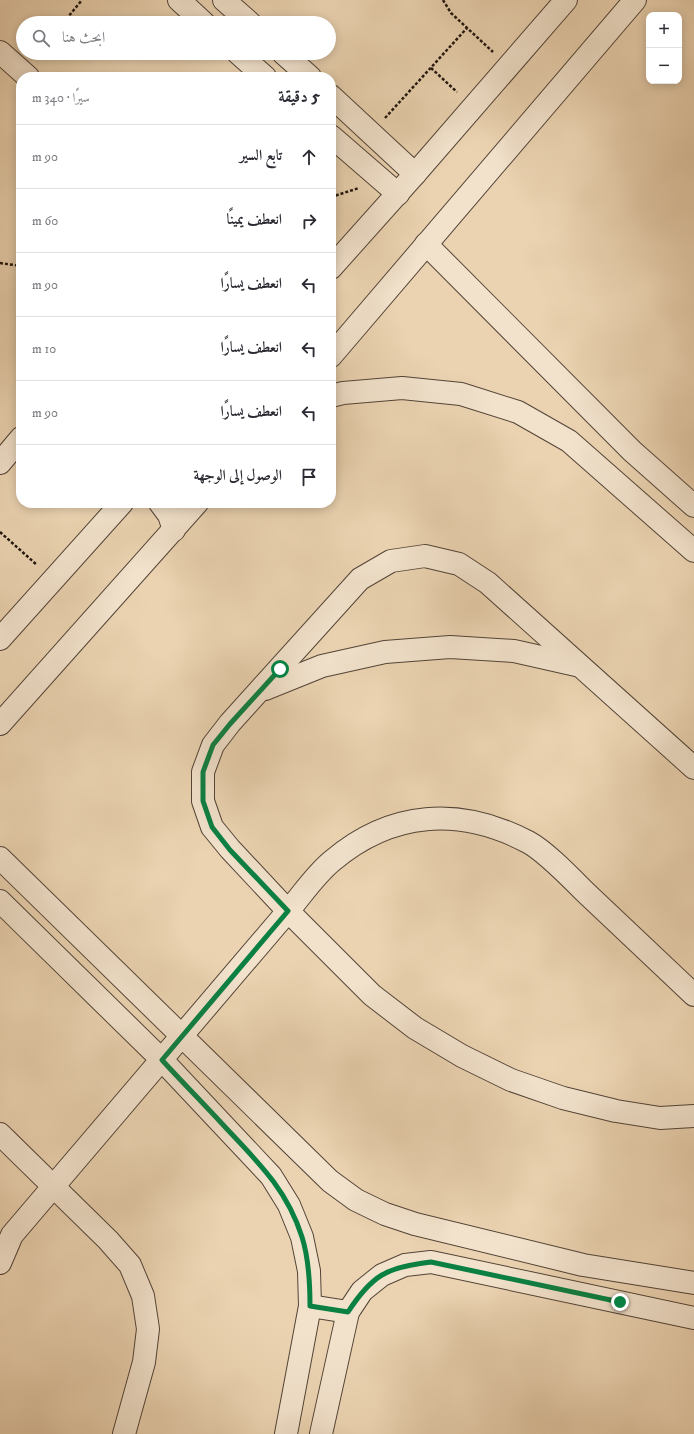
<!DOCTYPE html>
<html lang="ar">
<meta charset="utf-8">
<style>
:root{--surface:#fff;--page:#f7f7f7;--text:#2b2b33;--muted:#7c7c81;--line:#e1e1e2}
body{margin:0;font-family:"IM FELL DW Pica",Amiri,serif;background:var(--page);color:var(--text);direction:rtl}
.controls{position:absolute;right:12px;top:12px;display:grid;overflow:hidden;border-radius:8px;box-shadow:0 2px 10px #0003}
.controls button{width:36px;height:36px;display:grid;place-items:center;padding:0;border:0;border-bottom:1px solid var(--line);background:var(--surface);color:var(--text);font:20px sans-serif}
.stop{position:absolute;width:12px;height:12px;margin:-9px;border:3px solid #0b8043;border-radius:50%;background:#fff}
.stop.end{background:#0b8043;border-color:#fff;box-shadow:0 1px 4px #0008}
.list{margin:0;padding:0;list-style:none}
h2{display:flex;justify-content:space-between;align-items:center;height:52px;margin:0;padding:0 16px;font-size:17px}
h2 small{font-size:13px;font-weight:400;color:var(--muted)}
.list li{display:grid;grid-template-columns:26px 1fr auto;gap:12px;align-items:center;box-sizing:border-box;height:64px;padding:0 16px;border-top:1px solid var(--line)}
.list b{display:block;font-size:15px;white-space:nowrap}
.list em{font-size:13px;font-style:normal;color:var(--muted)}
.icon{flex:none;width:22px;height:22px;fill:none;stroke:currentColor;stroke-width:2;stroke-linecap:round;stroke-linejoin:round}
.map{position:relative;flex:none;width:694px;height:1434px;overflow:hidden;direction:ltr}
.search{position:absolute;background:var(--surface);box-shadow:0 2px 10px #0003;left:16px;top:16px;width:320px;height:44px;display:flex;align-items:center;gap:10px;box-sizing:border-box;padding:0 14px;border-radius:22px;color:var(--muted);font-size:15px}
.panel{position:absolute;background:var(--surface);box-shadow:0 2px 10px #0003;left:16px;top:72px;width:320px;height:436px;border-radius:16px;direction:rtl}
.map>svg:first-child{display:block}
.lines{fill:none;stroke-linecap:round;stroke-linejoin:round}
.street-casing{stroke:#534438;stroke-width:24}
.path{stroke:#20150f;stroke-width:2.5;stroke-dasharray:3 2;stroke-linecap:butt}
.street{stroke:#f2e2cc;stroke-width:22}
.route{stroke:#0b8043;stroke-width:5}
</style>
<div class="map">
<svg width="694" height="1434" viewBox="0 0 694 1434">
<rect width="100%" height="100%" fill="#ebd3b1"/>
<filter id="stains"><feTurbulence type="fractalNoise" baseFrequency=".005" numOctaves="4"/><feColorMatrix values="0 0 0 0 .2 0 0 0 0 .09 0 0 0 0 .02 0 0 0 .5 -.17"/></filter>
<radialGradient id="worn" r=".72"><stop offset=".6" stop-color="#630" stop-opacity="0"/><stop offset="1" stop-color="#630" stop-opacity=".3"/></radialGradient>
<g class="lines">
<g class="street-casing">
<g id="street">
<path d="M179,0L204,23"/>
<path d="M224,0L250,23"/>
<path d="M0,52L28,77"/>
<path d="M238,53L265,77"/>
<path d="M283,53L310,77"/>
<path d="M331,96L415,174"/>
<path d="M331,136L398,194"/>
<path d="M426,244L632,451L694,506"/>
<path d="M331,268L415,174L566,0"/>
<path d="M331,356L635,0"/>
<path d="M331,396L343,393L402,388L461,394L518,412L569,441L694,551"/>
<path d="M0,463L21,438"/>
<path d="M160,503L169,515L174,530"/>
<path d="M0,639L122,503"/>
<path d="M265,689L322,666L385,652L450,647L514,651L576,665"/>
<path d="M0,724L197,503"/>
<path d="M694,768L488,583L459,564L425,556L391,561L360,579L230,723L213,745L203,772V801L212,827L230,849L288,911L372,995L415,1028L462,1056L511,1080L563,1098L616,1111L660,1118L694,1116"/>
<path d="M0,858L330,1181L356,1200L385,1214L415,1224L583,1265L694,1283"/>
<path d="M0,901L162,1060L271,1176L289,1205L302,1237L309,1271L310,1306L286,1434"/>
<path d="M0,1134L108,1240L130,1265L143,1296L148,1329L144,1362L124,1434"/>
<path d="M0,1263L12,1235L288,911C302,895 315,875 332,861C391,811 459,806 528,842C545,851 570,877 584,891C621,926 657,960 694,995"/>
<path d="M310,1306L348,1312"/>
<path d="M321,1434L348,1312L362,1291L382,1275L405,1265L431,1262L694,1318"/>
</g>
</g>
<g class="path">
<path d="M443,0L451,13L493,52"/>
<path d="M63,23L82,0"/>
<path d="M431,68L457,92"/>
<path d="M385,118L467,28"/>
<path d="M331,197L359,188"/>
<path d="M0,263L21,266"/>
<path d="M0,532L37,565"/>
</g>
<use href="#street" class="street"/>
</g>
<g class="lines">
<path class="route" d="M280,669L230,724L213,745L203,772V801L212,827L230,850L288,911L162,1060C183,1083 205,1105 226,1128C259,1163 287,1190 302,1237C309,1259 310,1283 310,1306L348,1312C372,1275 387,1267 431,1262L620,1302"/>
</g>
<rect width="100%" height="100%" filter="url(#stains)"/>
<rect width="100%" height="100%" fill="url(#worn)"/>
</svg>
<div class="controls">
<button>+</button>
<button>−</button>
</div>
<div class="stop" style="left:280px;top:669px"></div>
<div class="stop end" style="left:620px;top:1302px"></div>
<div class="search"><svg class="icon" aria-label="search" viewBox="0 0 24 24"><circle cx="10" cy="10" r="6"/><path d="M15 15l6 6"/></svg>ابحث هنا</div>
<section class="panel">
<h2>5 دقيقة<small>سيرًا · 340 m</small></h2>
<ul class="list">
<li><svg class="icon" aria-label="ahead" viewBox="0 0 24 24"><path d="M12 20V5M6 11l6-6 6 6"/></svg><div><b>تابع السير</b></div><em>90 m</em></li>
<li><svg class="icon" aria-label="right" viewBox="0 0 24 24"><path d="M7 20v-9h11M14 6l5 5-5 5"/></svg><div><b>انعطف يمينًا</b></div><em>60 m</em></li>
<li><svg class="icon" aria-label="left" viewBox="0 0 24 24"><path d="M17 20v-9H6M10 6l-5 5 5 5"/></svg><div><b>انعطف يسارًا</b></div><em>90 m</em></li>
<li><svg class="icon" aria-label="left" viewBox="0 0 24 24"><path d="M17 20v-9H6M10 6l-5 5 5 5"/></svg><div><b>انعطف يسارًا</b></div><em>10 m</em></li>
<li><svg class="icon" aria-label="left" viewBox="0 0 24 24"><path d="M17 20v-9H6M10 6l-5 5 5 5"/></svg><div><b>انعطف يسارًا</b></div><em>90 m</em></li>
<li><svg class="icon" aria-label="arrive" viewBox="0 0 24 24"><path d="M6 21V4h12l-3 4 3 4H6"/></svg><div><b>الوصول إلى الوجهة</b></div></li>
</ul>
</section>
</div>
